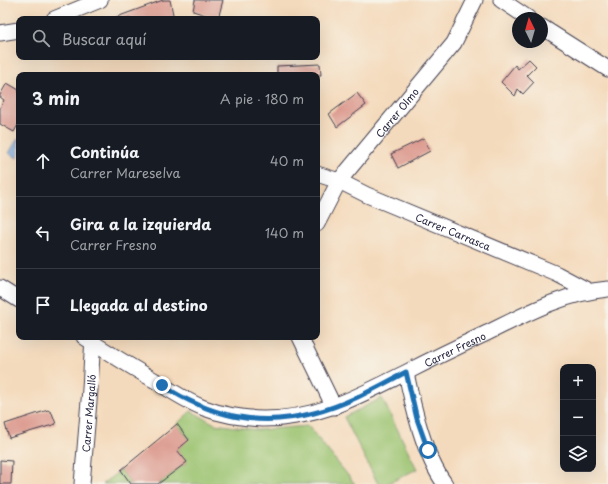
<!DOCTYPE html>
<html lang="es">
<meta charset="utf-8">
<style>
:root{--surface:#171b24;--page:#242831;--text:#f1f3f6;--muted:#9ea1a6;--line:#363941}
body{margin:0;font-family:"Playpen Sans",sans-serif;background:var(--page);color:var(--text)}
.controls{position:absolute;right:12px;bottom:12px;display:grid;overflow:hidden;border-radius:8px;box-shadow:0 4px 16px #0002}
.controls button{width:36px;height:36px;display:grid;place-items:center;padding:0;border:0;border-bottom:1px solid var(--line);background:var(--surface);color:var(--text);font:20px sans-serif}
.compass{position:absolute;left:512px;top:12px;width:36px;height:36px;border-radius:50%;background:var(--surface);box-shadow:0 4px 16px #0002;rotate:355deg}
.stop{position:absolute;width:12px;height:12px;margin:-9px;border:3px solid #1f6fb2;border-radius:50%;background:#fff}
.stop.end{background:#1f6fb2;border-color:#fff;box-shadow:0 1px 4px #0008}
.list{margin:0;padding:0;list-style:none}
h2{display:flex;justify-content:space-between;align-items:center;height:52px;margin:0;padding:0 16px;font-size:17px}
h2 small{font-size:13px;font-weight:400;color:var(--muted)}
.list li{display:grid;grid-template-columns:26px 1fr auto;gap:12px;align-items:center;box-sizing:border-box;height:72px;padding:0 16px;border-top:1px solid var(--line)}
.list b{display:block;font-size:15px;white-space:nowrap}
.list p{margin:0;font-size:13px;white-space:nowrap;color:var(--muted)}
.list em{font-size:13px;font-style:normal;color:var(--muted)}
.icon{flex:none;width:22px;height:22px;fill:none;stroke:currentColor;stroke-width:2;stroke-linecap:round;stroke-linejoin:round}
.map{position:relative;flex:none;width:608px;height:484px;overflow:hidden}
.search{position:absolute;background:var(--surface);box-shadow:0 4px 16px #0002;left:16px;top:16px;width:304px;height:44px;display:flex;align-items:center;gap:10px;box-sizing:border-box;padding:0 14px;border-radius:8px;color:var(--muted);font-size:15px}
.panel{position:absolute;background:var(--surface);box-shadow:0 4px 16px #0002;left:16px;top:72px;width:304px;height:268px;border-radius:8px}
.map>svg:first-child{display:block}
.green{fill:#9ac26e;stroke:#5e7254}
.water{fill:#70a3dc;stroke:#49628c}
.building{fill:#dc998e}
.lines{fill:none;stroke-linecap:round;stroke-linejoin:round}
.minor-casing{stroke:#423e4e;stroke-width:17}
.minor{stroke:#fff;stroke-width:15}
.route{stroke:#1f6fb2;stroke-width:5}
.labels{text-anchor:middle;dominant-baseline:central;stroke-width:3;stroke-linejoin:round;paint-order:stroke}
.street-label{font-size:10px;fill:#22223b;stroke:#f7f3e8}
</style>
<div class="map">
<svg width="608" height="484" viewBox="0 0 608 484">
<rect width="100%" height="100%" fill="#f7f3e8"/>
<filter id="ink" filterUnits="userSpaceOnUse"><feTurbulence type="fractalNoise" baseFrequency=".025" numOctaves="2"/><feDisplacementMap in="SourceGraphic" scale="8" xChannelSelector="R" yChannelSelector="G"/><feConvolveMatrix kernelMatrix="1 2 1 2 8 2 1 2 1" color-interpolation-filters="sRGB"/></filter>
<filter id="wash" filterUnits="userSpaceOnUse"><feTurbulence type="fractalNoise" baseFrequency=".012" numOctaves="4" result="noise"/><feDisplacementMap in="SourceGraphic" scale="16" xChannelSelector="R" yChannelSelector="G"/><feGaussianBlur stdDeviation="0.9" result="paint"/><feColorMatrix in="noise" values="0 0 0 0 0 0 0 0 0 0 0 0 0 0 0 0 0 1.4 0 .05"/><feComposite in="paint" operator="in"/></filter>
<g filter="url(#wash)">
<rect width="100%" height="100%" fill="#f4dabc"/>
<g class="green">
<path d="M382,398L417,469L387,484H378L344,417Z"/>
<path d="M191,411L215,424L257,430L308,426L355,484H158L187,462L177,450L189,439L177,424Z"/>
<path d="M121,470L131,484H102Z"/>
</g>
<path class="water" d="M18,138L19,154L17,158L9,153Z"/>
<g id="blocks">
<g class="building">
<path d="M163,0H170L174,19H115L114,18Z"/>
<path d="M195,0H223L218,19L193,11Z"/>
<path d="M529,59L536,66L527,75L534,82L523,94L518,89L515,96L501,82L515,65L518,69Z"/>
<path d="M320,64L321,75H277V66Z"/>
<path d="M7,83L19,90V123L14,132L0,124V108L4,100L0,97V95Z"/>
<path d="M357,93L366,105L337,127L329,114Z"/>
<path d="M424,138L430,151L398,168L391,154Z"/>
<path d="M48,410L52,413L56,424L9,438L5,424Z"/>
<path d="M177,424L189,440L177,450L187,462L158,484H131L121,470Z"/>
<path d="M0,460L12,461L11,484H0Z"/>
</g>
</g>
</g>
<g filter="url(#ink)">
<use href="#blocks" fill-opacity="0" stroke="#423e4e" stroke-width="1"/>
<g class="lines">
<g class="minor-casing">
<g id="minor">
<path d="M501,0L528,18"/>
<path d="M54,19L100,0"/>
<path d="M542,27L608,69"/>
<path d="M0,33L19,30"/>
<path id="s1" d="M317,174L339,181L367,195L557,274L589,291"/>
<path id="s2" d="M317,224L339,181L454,43L475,0"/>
<path d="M0,288L19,300"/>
<path id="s3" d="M84,337C107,352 130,366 154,380C170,390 186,401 204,408C222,415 243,418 263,419C318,419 357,397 405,373C432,359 459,346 487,333C526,314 564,293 608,289"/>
<path d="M300,337L334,407"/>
<path d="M406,373C413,406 424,456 445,484"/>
<path id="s4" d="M82,484L90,389L93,337"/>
</g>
</g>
<use href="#minor" class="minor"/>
</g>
</g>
<g class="lines" filter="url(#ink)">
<path class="route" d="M162,385C209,416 258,428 314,413C346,405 376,388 406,372L417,419L428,450"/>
</g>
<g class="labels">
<g class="street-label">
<text stroke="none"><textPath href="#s2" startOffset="138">Carrer Olmo</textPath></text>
<text stroke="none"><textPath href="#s1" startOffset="148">Carrer Carrasca</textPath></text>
<text stroke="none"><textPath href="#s3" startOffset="406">Carrer Fresno</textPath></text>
<text stroke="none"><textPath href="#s4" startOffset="71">Carrer Margalló</textPath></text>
</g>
</g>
</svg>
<div class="controls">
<button>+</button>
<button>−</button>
<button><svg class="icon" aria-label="layers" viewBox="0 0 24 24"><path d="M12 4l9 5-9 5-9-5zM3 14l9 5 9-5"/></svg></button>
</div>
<svg class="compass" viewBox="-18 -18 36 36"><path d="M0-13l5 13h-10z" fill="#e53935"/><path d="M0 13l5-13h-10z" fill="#9ea1a6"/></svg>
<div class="stop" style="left:428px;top:450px"></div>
<div class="stop end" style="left:162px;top:385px"></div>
<div class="search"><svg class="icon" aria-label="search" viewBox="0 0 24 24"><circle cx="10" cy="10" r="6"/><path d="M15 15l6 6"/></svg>Buscar aquí</div>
<section class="panel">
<h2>3 min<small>A pie · 180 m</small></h2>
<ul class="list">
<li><svg class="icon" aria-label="ahead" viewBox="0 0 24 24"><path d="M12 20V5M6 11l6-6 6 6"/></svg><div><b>Continúa</b><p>Carrer Mareselva</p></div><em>40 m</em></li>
<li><svg class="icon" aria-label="left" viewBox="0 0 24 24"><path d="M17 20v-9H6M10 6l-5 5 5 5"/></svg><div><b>Gira a la izquierda</b><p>Carrer Fresno</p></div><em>140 m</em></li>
<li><svg class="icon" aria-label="arrive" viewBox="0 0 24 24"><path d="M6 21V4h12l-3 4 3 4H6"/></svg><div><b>Llegada al destino</b></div></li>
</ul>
</section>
</div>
